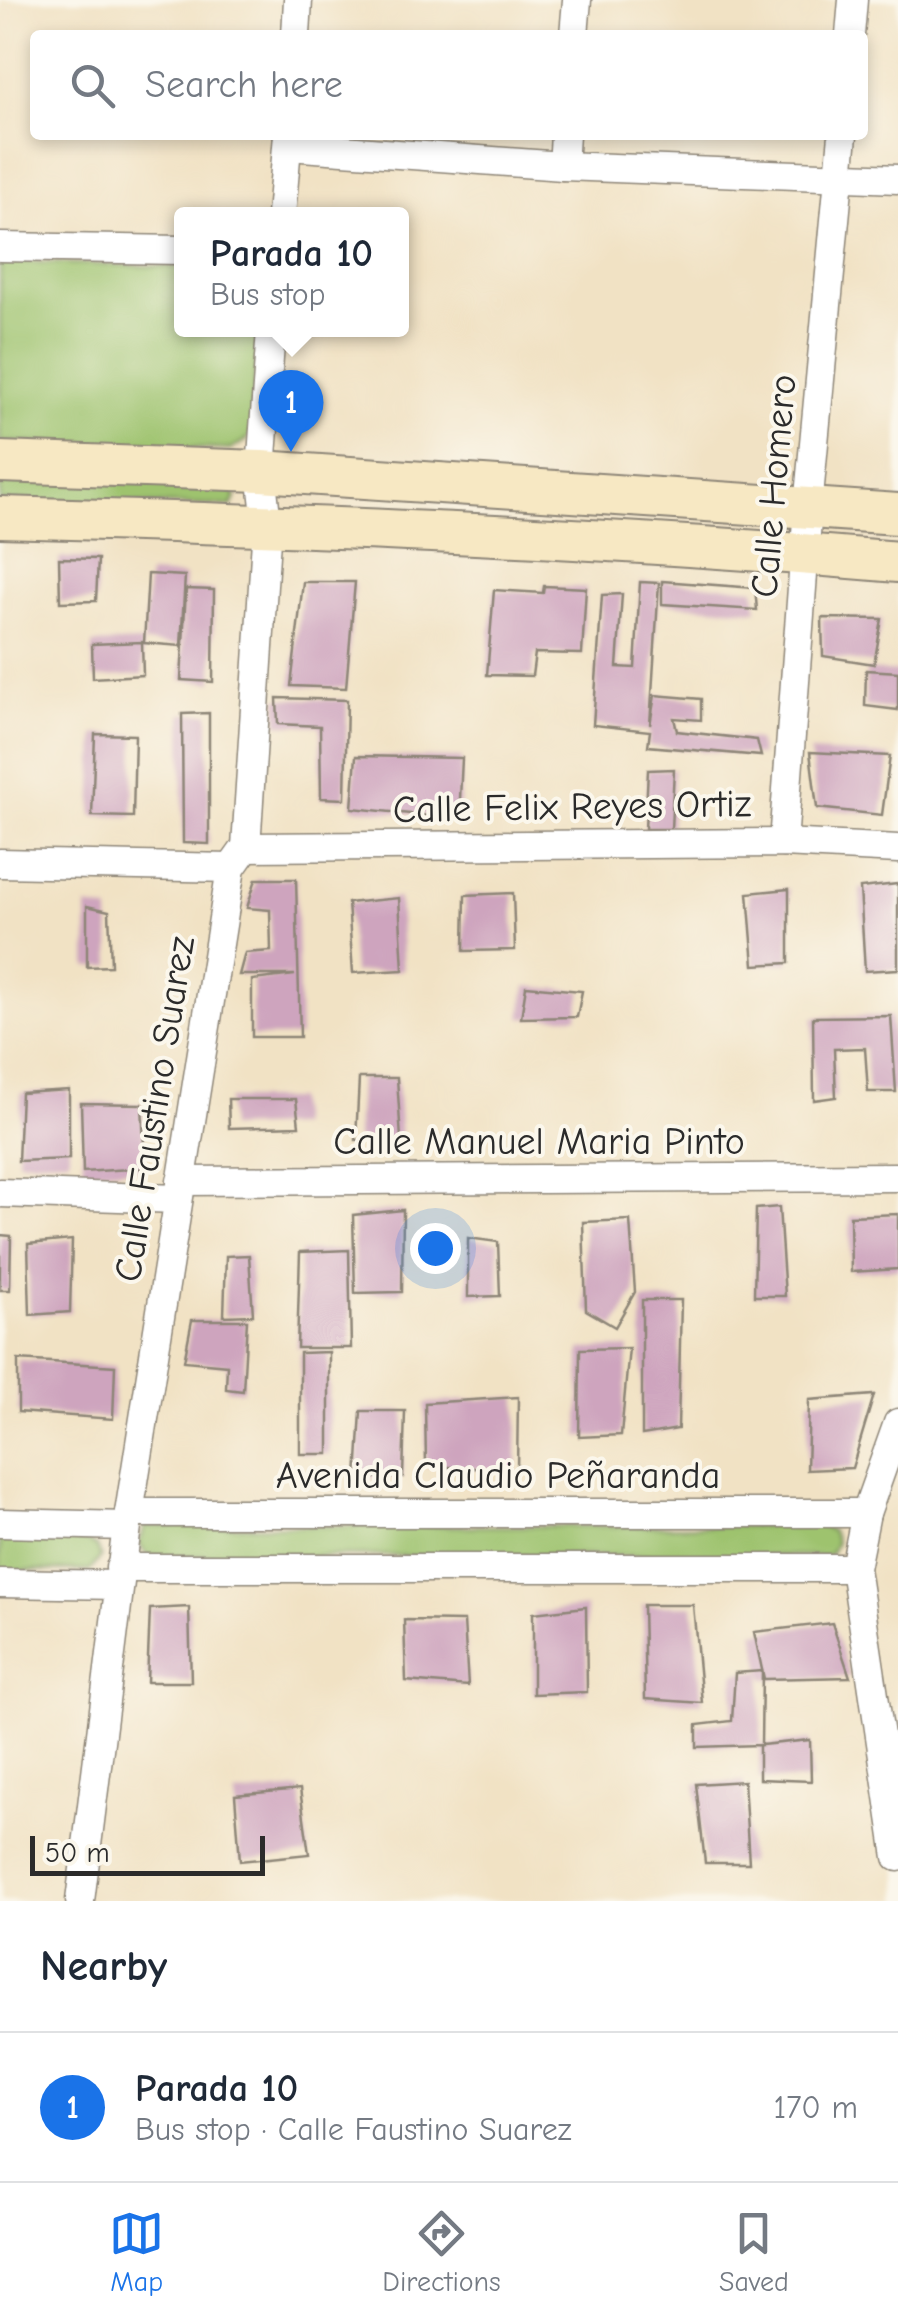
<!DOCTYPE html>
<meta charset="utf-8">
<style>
:root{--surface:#fff;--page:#f2f2f3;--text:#1f2937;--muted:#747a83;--line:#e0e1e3;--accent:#1a73e8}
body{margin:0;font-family:"Comic Neue",sans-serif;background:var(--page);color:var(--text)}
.scale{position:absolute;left:30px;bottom:25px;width:235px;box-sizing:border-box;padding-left:10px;border:5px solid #2b2b2b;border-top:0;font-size:28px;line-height:35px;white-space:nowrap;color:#2b2b2b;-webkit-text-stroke:8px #fbf7ec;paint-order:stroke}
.you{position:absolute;left:435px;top:1248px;width:35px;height:35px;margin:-25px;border:8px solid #fff;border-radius:50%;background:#1a73e8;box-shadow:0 0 0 15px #1a73e833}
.badge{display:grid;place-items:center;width:65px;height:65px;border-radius:50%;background:var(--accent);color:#fff;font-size:32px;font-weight:700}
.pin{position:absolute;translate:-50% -82px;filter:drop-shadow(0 2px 5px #0008)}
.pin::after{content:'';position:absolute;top:52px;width:35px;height:30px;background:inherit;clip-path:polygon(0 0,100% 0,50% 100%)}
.popup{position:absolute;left:174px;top:207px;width:235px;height:130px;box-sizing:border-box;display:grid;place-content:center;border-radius:10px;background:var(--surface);filter:drop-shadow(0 2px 8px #0005);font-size:32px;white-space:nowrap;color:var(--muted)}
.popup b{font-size:38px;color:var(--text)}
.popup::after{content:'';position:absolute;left:50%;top:100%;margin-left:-20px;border:20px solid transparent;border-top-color:var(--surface)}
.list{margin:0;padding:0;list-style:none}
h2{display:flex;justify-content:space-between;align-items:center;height:130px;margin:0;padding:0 40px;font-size:42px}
h2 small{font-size:32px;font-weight:400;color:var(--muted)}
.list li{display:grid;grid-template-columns:65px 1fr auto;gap:30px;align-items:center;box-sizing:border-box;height:150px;padding:0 40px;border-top:2px solid var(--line)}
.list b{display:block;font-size:38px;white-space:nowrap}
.list p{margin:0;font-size:32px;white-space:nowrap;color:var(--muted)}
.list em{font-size:32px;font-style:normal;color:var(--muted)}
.icon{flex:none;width:55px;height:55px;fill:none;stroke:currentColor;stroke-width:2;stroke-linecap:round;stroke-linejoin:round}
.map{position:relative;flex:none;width:898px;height:1901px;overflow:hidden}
.search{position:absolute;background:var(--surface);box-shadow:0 5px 15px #0003;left:30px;right:30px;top:30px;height:110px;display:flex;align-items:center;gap:25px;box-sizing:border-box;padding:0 35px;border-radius:10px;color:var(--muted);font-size:38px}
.sheet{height:280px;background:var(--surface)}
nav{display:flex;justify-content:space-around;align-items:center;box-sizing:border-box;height:140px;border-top:2px solid var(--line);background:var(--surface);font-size:28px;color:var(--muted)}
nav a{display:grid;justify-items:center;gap:5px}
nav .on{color:var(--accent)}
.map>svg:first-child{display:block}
.green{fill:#9ec36e;stroke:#64774c;stroke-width:2.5}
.building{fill:#cea4be}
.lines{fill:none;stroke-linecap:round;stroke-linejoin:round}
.street-casing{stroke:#8e8678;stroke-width:31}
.secondary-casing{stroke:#8e8678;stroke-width:44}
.street{stroke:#fff;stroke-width:28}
.secondary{stroke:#f7e8c3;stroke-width:40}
.labels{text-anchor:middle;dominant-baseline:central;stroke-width:8;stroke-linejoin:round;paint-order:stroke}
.street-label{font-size:38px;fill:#2b2b2b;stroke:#fbf7ec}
</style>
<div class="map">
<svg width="898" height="1901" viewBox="0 0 898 1901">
<rect width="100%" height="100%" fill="#fbf7ec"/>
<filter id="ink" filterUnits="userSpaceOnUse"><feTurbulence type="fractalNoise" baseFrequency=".01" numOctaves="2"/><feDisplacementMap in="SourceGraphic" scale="20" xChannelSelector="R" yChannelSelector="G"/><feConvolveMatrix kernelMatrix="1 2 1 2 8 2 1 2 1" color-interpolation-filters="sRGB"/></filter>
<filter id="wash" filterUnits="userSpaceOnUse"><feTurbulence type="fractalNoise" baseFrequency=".0048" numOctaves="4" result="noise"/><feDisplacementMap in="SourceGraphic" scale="40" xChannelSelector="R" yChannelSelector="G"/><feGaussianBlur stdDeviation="2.25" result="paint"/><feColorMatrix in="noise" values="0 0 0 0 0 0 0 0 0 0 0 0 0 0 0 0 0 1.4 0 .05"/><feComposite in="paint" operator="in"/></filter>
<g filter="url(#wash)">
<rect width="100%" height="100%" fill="#f1e2c4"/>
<g class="green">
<path d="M0,261L181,267V330H258L251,433L247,440L230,450L0,442Z"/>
<path d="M0,475L231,485L236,498L231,506L0,501Z"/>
<path d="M145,1526H821L832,1531L836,1542L831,1553L825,1556H152L146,1554L139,1544Z"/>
<path d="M0,1539L86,1541L97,1546L101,1557L90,1571L0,1570Z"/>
</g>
<g id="blocks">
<g class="building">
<path d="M59,558L98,559L96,601L60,602Z"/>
<path d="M148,574L185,576L181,646L144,643Z"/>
<path d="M662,581L755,588L757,610L662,604Z"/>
<path d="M303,582H355L346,688L291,686Z"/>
<path d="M640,582L659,583L650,725L655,695L701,699V720L674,718L677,731L757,740L761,756L648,746L650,731L593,725L602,595L622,594L617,667L635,668Z"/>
<path d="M544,586L586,588L582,654L535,653L532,676L487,675L494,590L543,593Z"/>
<path d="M186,589L214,590L213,682L181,680Z"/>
<path d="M822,618L882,619L874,664L823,656Z"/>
<path d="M142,642L143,675L93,678L92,644Z"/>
<path d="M866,670L898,672V710L865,706Z"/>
<path d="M277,698L347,700L345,799L321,798L320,726L278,724Z"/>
<path d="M209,713V844L183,843L182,714Z"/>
<path d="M95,734L135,735L133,817L92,816Z"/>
<path d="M810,752L890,756L882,815L817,808Z"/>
<path d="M356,756L462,758L459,819L352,808Z"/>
<path d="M674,769L671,829H645L648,770Z"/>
<path d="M256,879H296L300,1037H252V980L295,975H239L245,953L271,951L270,910L247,908Z"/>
<path d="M898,884V969L865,971L860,888Z"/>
<path d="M789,889V963L754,965L748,893Z"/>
<path d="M513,893L515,950L464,951L465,895Z"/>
<path d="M399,898L403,970L353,973L348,903Z"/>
<path d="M87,906L109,911L111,966L87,967Z"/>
<path d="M526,986L582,991L577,1017L521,1018Z"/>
<path d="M891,1016L896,1092H868L865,1048L834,1049L836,1097L814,1100L813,1017Z"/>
<path d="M359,1078H397L401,1139L356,1140Z"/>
<path d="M69,1090V1159L18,1161L21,1093Z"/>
<path d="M228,1099H296L299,1126L229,1128Z"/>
<path d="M81,1103L142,1104L145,1168L83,1172Z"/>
<path d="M779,1207L785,1296H754L756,1209Z"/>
<path d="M403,1210L402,1292L355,1293L353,1215Z"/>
<path d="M898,1214V1269L851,1272L850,1216Z"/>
<path d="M630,1220L635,1292L615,1327L586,1310L583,1222Z"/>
<path d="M0,1235L11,1236L10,1290H0Z"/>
<path d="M468,1238L498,1242L500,1296L468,1297Z"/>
<path d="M72,1240L70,1312L30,1315L28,1244Z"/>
<path d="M349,1250L351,1348H297L300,1252Z"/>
<path d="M249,1255L253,1315L224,1316L226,1256Z"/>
<path d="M642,1300H681L678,1429L642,1435Z"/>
<path d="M192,1320H247L243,1391L226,1389L227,1365L184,1361Z"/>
<path d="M629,1348L621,1435L579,1437L580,1349Z"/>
<path d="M329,1352V1454H300V1353Z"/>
<path d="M18,1360L115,1366L113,1419L18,1412Z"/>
<path d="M874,1395L852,1468L807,1470L809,1400Z"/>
<path d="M518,1397L517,1470L426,1466L425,1403Z"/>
<path d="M361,1411H405L403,1477L357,1478Z"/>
<path d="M643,1605H693L702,1703L645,1699Z"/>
<path d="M189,1607L191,1682H147L150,1609Z"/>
<path d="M586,1607L587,1692L533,1694V1613Z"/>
<path d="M404,1620L464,1621L468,1686L406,1681Z"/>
<path d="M832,1623L850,1677L764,1679L754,1632Z"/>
<path d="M762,1671L761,1745L810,1740L811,1781L759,1779V1745L697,1747V1725L732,1721L735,1673Z"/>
<path d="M744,1781L749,1863H705L696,1784Z"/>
<path d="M300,1789L309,1854L240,1861L235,1795Z"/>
</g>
</g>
</g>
<g filter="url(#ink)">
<use href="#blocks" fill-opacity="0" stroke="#8e8678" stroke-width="2.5"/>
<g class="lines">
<g class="street-casing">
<g id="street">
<path d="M296,35L298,0"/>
<path d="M574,35L577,0"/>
<path d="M850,35L853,0"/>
<path d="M288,146L563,166L898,179"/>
<path d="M563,166L565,135"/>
<path d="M281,215L288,135"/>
<path d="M0,247L181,250"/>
<path d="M783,843L808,507L843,135"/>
<path d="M246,847L783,843L898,849"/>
<path d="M0,863L231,868"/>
<path d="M181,1181L898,1177"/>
<path d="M0,1193L178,1199"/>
<path d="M898,1423L866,1513L855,1568L898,1857"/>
<path d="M129,1513H866"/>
<path d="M0,1523L127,1526"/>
<path d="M120,1568H855"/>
<path d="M0,1583L119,1585"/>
<path d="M80,1901L127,1526L231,868L246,847L267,524L261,471L271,330"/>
</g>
</g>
<g class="secondary-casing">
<g id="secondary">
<path d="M0,462L261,471L898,514"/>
<path d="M0,517C299,525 600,536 898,562"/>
</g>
</g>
<use href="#street" class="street"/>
<use href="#secondary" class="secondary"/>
</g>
</g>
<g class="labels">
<g class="street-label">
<text transform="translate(774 486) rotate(-85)">Calle Homero</text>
<text transform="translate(572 807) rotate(-1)">Calle Felix Reyes Ortiz</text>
<text transform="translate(155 1109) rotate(-81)">Calle Faustino Suarez</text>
<text x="539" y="1142">Calle Manuel Maria Pinto</text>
<text x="498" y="1476">Avenida Claudio Peñaranda</text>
</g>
</g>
</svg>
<div class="scale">50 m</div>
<div class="you"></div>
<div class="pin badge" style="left:291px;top:452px">1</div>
<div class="popup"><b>Parada 10</b>Bus stop</div>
<div class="search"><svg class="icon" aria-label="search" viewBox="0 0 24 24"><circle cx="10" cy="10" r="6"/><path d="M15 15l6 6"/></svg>Search here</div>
</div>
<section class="sheet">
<h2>Nearby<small></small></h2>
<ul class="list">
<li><span class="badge">1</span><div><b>Parada 10</b><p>Bus stop · Calle Faustino Suarez</p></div><em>170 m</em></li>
</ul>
</section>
<nav>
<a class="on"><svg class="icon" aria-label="map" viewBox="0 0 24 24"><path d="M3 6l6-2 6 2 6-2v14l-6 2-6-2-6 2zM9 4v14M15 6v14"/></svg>Map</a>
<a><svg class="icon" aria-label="directions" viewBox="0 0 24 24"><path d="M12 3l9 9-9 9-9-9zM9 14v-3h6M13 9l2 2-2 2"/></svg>Directions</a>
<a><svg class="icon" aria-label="saved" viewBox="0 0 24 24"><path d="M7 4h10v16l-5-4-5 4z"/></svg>Saved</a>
</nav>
